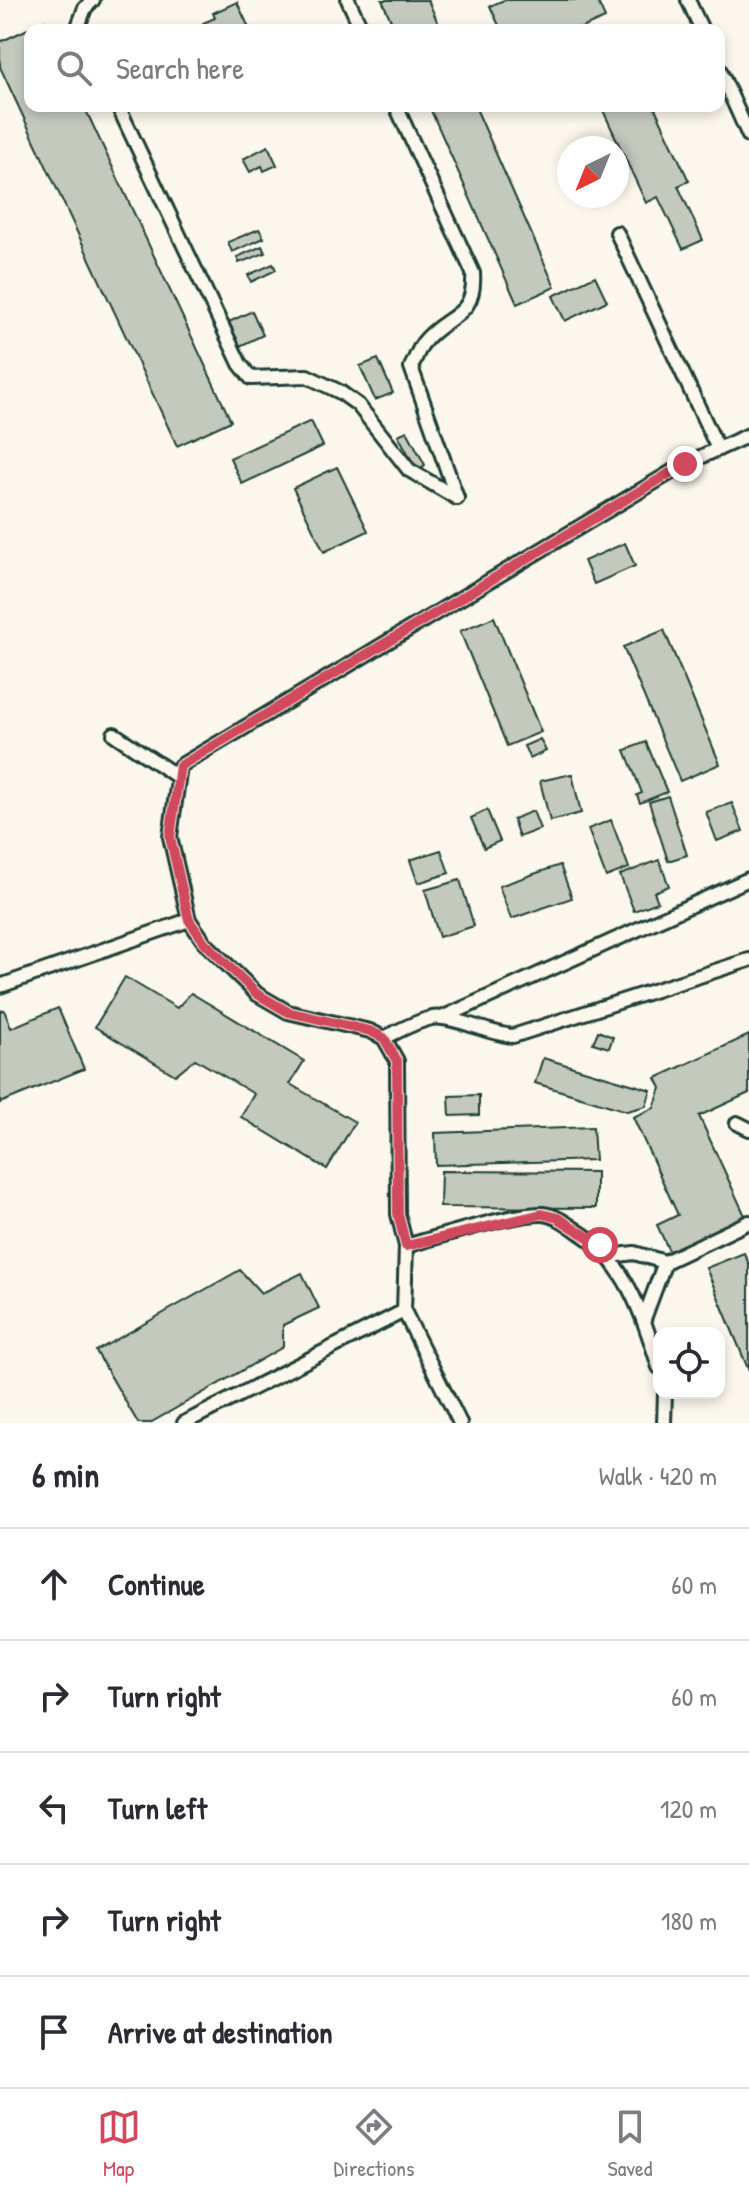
<!DOCTYPE html>
<meta charset="utf-8">
<style>
:root{--surface:#fff;--page:#f7f7f7;--text:#2b2b33;--muted:#7c7c81;--line:#e1e1e2;--accent:#d1495b}
body{margin:0;font-family:"Patrick Hand",sans-serif;background:var(--page);color:var(--text)}
.controls{position:absolute;right:24px;bottom:24px;display:grid;overflow:hidden;border-radius:16px;box-shadow:0 4px 12px #0003}
.controls button{width:72px;height:72px;display:grid;place-items:center;padding:0;border:0;border-bottom:2px solid var(--line);background:var(--surface);color:var(--text);font:40px sans-serif}
.compass{position:absolute;left:557px;top:136px;width:72px;height:72px;border-radius:50%;background:var(--surface);box-shadow:0 4px 12px #0003;rotate:223deg}
.stop{position:absolute;width:24px;height:24px;margin:-18px;border:6px solid #d1495b;border-radius:50%;background:#fff}
.stop.end{background:#d1495b;border-color:#fff;box-shadow:0 2px 8px #0008}
.list{margin:0;padding:0;list-style:none}
h2{display:flex;justify-content:space-between;align-items:center;height:104px;margin:0;padding:0 32px;font-size:34px}
h2 small{font-size:26px;font-weight:400;color:var(--muted)}
.list li{display:grid;grid-template-columns:52px 1fr auto;gap:24px;align-items:center;box-sizing:border-box;height:112px;padding:0 32px;border-top:2px solid var(--line)}
.list b{display:block;font-size:30px;white-space:nowrap}
.list em{font-size:26px;font-style:normal;color:var(--muted)}
.icon{flex:none;width:44px;height:44px;fill:none;stroke:currentColor;stroke-width:2;stroke-linecap:round;stroke-linejoin:round}
.map{position:relative;flex:none;width:749px;height:1423px;overflow:hidden}
.search{position:absolute;background:var(--surface);box-shadow:0 4px 12px #0003;left:24px;right:24px;top:24px;height:88px;display:flex;align-items:center;gap:20px;box-sizing:border-box;padding:0 28px;border-radius:16px;color:var(--muted);font-size:30px}
.sheet{height:664px;background:var(--surface)}
nav{display:flex;justify-content:space-around;align-items:center;box-sizing:border-box;height:112px;border-top:2px solid var(--line);background:var(--surface);font-size:22px;color:var(--muted)}
nav a{display:grid;justify-items:center;gap:4px}
nav .on{color:var(--accent)}
.map>svg:first-child{display:block}
.building{fill:#c4c9be;stroke:#1f3d34;stroke-width:2}
.lines{fill:none;stroke-linecap:round;stroke-linejoin:round}
.service-casing{stroke:#1f3d34;stroke-width:18}
.service{stroke:#fbf7ec;stroke-width:12}
.route{stroke:#d1495b;stroke-width:10}
</style>
<div class="map">
<svg width="749" height="1423" viewBox="0 0 749 1423">
<rect width="100%" height="100%" fill="#fbf7ec"/>
<filter id="ink" filterUnits="userSpaceOnUse"><feTurbulence type="fractalNoise" baseFrequency=".0125" numOctaves="2"/><feDisplacementMap in="SourceGraphic" scale="16" xChannelSelector="R" yChannelSelector="G"/><feConvolveMatrix kernelMatrix="1 2 1 2 8 2 1 2 1" color-interpolation-filters="sRGB"/></filter>
<g filter="url(#ink)">
<g class="building">
<path d="M382,0H428L441,30H395Z"/>
<path d="M504,0H597L605,18L577,30H501L490,6Z"/>
<path d="M237,2L250,30H206L203,23L215,18L213,13Z"/>
<path d="M45,21L49,30H30V106H84L231,421L177,446L0,67V42Z"/>
<path d="M429,106H475L555,287L517,304Z"/>
<path d="M601,106H654L689,181L678,186L703,240L683,249L658,197L646,203Z"/>
<path d="M268,146L277,165L264,171L262,166L250,172L243,159Z"/>
<path d="M259,229L264,238L232,252L228,242Z"/>
<path d="M262,246L265,253L239,263L237,257Z"/>
<path d="M273,264L276,270L251,282L248,275Z"/>
<path d="M595,276L607,301L565,321L553,296Z"/>
<path d="M252,311L263,335L240,346L229,322Z"/>
<path d="M378,359L393,393L375,400L360,366Z"/>
<path d="M311,421L323,446L242,484L230,458Z"/>
<path d="M407,431L425,465L417,470L398,435Z"/>
<path d="M337,467L368,531L324,552L293,488Z"/>
<path d="M625,543L635,566L594,584L584,561Z"/>
<path d="M494,617L541,732L507,746L460,631Z"/>
<path d="M664,630L720,764L680,781L623,647Z"/>
<path d="M540,739L546,751L530,759L524,746Z"/>
<path d="M646,742L667,792L640,803L637,795L642,793L625,750Z"/>
<path d="M572,774L581,813L550,821L540,781Z"/>
<path d="M668,796L687,855L668,861L649,802Z"/>
<path d="M732,803L743,831L717,841L706,812Z"/>
<path d="M487,810L500,841L484,848L471,818Z"/>
<path d="M533,811L540,829L519,837L513,819Z"/>
<path d="M611,820L629,868L606,877L588,829Z"/>
<path d="M441,850L449,873L418,883L410,860Z"/>
<path d="M659,860L669,886L654,892L658,902L634,911L620,875Z"/>
<path d="M560,865L572,898L511,919L499,886Z"/>
<path d="M460,880L474,926L439,937L425,890Z"/>
<path d="M125,977L177,1008L191,993L304,1061L290,1084L355,1122L327,1169L241,1117L254,1094L195,1059L175,1075L95,1027Z"/>
<path d="M58,1008L84,1069L0,1103V1011L4,1010L11,1028Z"/>
<path d="M598,1031L613,1037L609,1048L593,1043Z"/>
<path d="M749,1035V1093L699,1116L747,1220L671,1255L657,1225L678,1215L633,1117L654,1108L661,1088L656,1078Z"/>
<path d="M543,1058L651,1090L646,1106L627,1111L535,1083Z"/>
<path d="M479,1095V1115L450,1116L449,1096Z"/>
<path d="M593,1127L595,1160L436,1165L435,1133Z"/>
<path d="M441,1171L596,1172V1208L440,1207Z"/>
<path d="M744,1253L749,1264V1371L706,1268Z"/>
<path d="M240,1270L261,1293L302,1273L319,1308L283,1325V1347L150,1423H138L96,1351Z"/>
</g>
<g class="lines">
<g class="service-casing">
<g id="service">
<path d="M348,0L362,30"/>
<path d="M688,0L702,30"/>
<path d="M82,30L79,24L85,8L93,0"/>
<path d="M719,69L749,136"/>
<path d="M118,106L240,364L251,378L307,376L340,392L358,405L409,470L457,498"/>
<path d="M396,106L473,273C476,320 446,313 423,343C418,350 415,360 411,367L457,498"/>
<path d="M617,233L718,449"/>
<path d="M749,435L685,464L180,766L170,837L189,920L205,943L257,994L288,1012L370,1031L384,1038C399,1031 416,1021 432,1018C449,1014 489,1034 513,1036L749,960"/>
<path d="M114,734L178,777"/>
<path d="M0,986L189,920"/>
<path d="M444,1017L749,879"/>
<path d="M737,1123L749,1129"/>
<path d="M406,1246C435,1238 517,1212 543,1214C555,1215 566,1223 576,1230C626,1261 642,1313 659,1367"/>
<path d="M611,1256L634,1253L665,1262L749,1222"/>
<path d="M404,1311L460,1423"/>
<path d="M644,1319L665,1262"/>
<path d="M184,1423L404,1311L406,1246L398,1214L397,1061L384,1038"/>
<path d="M664,1423L665,1393"/>
</g>
</g>
<use href="#service" class="service"/>
</g>
</g>
<g class="lines" filter="url(#ink)">
<path class="route" d="M600,1245L558,1218L542,1214L406,1246L398,1214L397,1061L384,1038L370,1031L288,1012L257,994L205,943L189,920L170,837L180,766L685,464"/>
</g>
</svg>
<div class="controls">
<button><svg class="icon" aria-label="locate" viewBox="0 0 24 24"><circle cx="12" cy="12" r="6"/><path d="M12 2v4M12 18v4M2 12h4M18 12h4"/></svg></button>
</div>
<svg class="compass" viewBox="-18 -18 36 36"><path d="M0-13l5 13h-10z" fill="#e53935"/><path d="M0 13l5-13h-10z" fill="#7c7c81"/></svg>
<div class="stop" style="left:600px;top:1245px"></div>
<div class="stop end" style="left:685px;top:464px"></div>
<div class="search"><svg class="icon" aria-label="search" viewBox="0 0 24 24"><circle cx="10" cy="10" r="6"/><path d="M15 15l6 6"/></svg>Search here</div>
</div>
<section class="sheet">
<h2>6 min<small>Walk · 420 m</small></h2>
<ul class="list">
<li><svg class="icon" aria-label="ahead" viewBox="0 0 24 24"><path d="M12 20V5M6 11l6-6 6 6"/></svg><div><b>Continue</b></div><em>60 m</em></li>
<li><svg class="icon" aria-label="right" viewBox="0 0 24 24"><path d="M7 20v-9h11M14 6l5 5-5 5"/></svg><div><b>Turn right</b></div><em>60 m</em></li>
<li><svg class="icon" aria-label="left" viewBox="0 0 24 24"><path d="M17 20v-9H6M10 6l-5 5 5 5"/></svg><div><b>Turn left</b></div><em>120 m</em></li>
<li><svg class="icon" aria-label="right" viewBox="0 0 24 24"><path d="M7 20v-9h11M14 6l5 5-5 5"/></svg><div><b>Turn right</b></div><em>180 m</em></li>
<li><svg class="icon" aria-label="arrive" viewBox="0 0 24 24"><path d="M6 21V4h12l-3 4 3 4H6"/></svg><div><b>Arrive at destination</b></div></li>
</ul>
</section>
<nav>
<a class="on"><svg class="icon" aria-label="map" viewBox="0 0 24 24"><path d="M3 6l6-2 6 2 6-2v14l-6 2-6-2-6 2zM9 4v14M15 6v14"/></svg>Map</a>
<a><svg class="icon" aria-label="directions" viewBox="0 0 24 24"><path d="M12 3l9 9-9 9-9-9zM9 14v-3h6M13 9l2 2-2 2"/></svg>Directions</a>
<a><svg class="icon" aria-label="saved" viewBox="0 0 24 24"><path d="M7 4h10v16l-5-4-5 4z"/></svg>Saved</a>
</nav>
